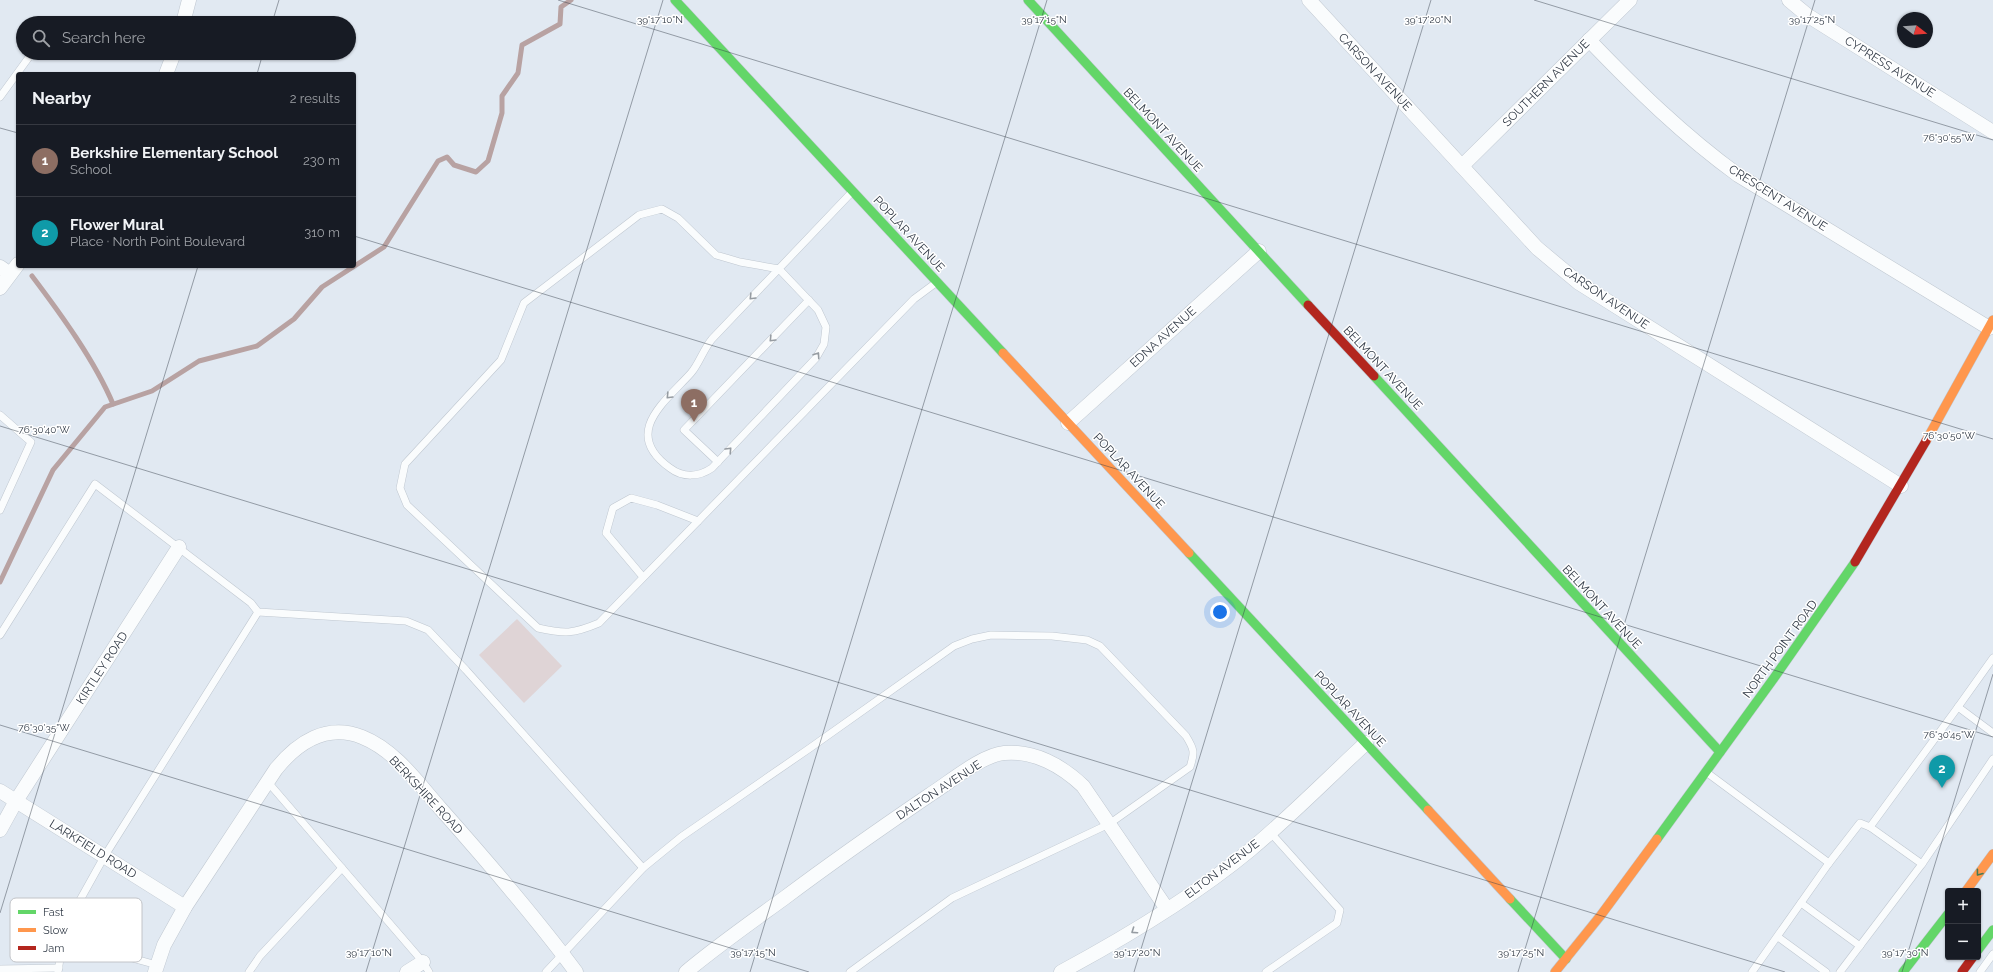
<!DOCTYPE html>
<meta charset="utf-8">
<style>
:root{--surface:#171b24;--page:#242831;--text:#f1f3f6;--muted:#9ea1a6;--line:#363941;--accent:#0f766e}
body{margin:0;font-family:Raleway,sans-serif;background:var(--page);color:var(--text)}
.controls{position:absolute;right:12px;bottom:12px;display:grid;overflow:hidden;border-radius:4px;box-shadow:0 1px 3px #0004}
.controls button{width:36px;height:36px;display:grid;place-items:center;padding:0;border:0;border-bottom:1px solid var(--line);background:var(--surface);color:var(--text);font:20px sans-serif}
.compass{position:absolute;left:1897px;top:12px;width:36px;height:36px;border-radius:50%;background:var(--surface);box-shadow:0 1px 3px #0004;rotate:107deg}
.you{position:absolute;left:1220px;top:612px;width:14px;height:14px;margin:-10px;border:3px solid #fff;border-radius:50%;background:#1a73e8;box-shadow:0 0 0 6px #1a73e833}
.badge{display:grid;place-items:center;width:26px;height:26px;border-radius:50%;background:var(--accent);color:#fff;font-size:13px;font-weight:700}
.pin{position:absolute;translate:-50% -33px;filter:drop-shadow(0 1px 2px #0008)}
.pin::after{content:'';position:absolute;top:21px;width:14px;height:12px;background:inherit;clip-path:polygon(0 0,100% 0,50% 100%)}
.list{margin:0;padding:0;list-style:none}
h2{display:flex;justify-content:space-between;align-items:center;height:52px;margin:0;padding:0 16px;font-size:17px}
h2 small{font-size:13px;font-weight:400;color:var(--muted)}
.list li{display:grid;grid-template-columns:26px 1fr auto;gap:12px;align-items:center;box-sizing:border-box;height:72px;padding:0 16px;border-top:1px solid var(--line)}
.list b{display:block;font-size:15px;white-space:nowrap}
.list p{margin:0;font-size:13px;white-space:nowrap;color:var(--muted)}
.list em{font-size:13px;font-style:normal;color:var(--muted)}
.icon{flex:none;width:22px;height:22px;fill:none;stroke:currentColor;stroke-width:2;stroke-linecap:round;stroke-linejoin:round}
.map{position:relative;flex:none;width:1993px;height:972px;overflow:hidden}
.search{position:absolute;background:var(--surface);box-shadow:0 1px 3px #0004;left:16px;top:16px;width:340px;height:44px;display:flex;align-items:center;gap:10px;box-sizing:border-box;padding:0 14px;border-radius:22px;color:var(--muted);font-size:15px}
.panel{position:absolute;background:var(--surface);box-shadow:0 1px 3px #0004;left:16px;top:72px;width:340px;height:196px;border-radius:4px}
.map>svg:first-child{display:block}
.green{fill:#dfd4d6}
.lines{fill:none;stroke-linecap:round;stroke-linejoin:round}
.stream{stroke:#b8a2a2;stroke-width:5}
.lane-casing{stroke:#bfc7d0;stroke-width:8}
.street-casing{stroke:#bfc7d0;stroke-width:15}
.fast-casing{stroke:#bfc7d0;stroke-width:10}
.slow-casing{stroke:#bfc7d0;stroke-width:10}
.jam-casing{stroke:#bfc7d0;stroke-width:10}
.lane{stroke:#fafcfd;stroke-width:7}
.street{stroke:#fafcfd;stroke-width:14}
.fast{stroke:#63d668;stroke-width:9}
.slow{stroke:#ff974d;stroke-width:9}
.jam{stroke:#b3261e;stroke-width:9}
.oneway{stroke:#969ca2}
.oneway2{stroke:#467a55}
.ticks{fill:none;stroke:#333c48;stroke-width:1;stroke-opacity:0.45}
.labels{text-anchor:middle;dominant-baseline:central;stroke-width:3;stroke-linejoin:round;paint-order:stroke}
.street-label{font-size:12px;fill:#333c48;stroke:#fff}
.key{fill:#fff;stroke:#c2c4c8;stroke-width:1}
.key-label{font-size:11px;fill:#333c48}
.ticks-label{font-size:10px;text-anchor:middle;fill:#333c48;stroke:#fff;stroke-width:3;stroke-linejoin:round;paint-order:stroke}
</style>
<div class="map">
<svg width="1993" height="972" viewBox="0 0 1993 972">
<rect width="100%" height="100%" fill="#e1e9f2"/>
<path class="green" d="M517,619L562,666L524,703L479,655Z"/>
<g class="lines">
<g class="stream">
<path d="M32,276C60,313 95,361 113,404"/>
<path d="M0,582L53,470L105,407L152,391L199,361L257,346L294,319L322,287L384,247L438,161L447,157L454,165L476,172L488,161L502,113V96L518,73L522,45L560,24L561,7L571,0"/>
</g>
<g class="lane-casing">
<g id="lane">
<path d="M0,97L32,53"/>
<path d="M852,192L712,339C703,350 699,364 691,373C665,402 621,433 670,468C683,478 699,477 712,468L816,358L824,344L826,327L818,310L779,269L740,262L716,255L678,218L662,209L639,215L524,303L501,360L405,464L400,488L407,505L538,628C565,634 573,634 599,623L914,299L937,282"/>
<path d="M0,415L31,442L0,510"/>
<path d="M718,462L684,430L809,300"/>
<path d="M643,577L606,533L613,508L631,498L657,505L698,521"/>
<path d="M0,635L95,484L251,603L258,612L406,621L428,630L466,670L643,868"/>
<path d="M1958,707L1993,658"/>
<path d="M1706,772L1829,863L1752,972"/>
<path d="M267,781L423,962L429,972"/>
<path d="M1870,827L1958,707L1993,733"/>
<path d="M1829,863L1860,823L1870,827L1922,864"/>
<path d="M1801,903L1860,946"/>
<path d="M1778,937L1826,972"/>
<path d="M63,939L157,965"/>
<path d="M0,969L59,968"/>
<path d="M58,972L63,939L70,918L104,857L258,612"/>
<path d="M249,972L260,956L342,868"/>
<path d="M546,972L643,868L681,837L810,748L954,646L972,639L991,635L1052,636L1087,640L1100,646L1186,736C1194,749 1195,752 1190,767L1109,824L952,898L850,972"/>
<path d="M1266,972L1337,923L1340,910L1270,832"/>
<path d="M1840,972L1922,864L1993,759"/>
<path d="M1980,972L1993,954"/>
</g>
</g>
<g class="street-casing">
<g id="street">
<path d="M1309,0L1537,248L1579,283L1901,486"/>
<path d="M1789,0L1807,15L1993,132"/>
<path d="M183,23L189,0"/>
<path d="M1589,40C1636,89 1683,135 1738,175L1989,328"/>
<path d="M166,74L174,53"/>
<path d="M1462,166L1630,0"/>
<path d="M0,267L10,274"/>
<path d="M0,288L18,264"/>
<path d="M1068,423L1259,251"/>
<path d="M0,791L185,907"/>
<path d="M0,830L16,801L179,547"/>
<path d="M155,972L164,945L185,907L276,769C298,742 327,723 362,737C395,750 418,783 440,808C487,861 534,915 576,972"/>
<path d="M407,972L423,962"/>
<path d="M686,972C717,946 750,923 783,899C831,863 881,828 931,794C950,782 982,755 1004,753C1034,750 1062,766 1083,786L1167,909"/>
<path d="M1061,972C1126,937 1192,898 1250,850C1290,817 1327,779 1366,743"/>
</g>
</g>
<g class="fast-casing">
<g id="fast">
<path d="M675,0L1003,353"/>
<path d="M1028,0L1308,305"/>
<path d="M1374,376L1720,752"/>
<path d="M1189,553L1428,810"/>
<path d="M1657,839L1774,678L1855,562"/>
<path d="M1510,899L1566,959"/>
<path d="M1978,950L1993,930"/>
<path d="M1903,972L1948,914"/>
</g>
</g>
<g class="slow-casing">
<g id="slow">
<path d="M1003,353L1189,553"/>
<path d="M1926,441L1993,320"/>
<path d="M1428,810L1510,899"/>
<path d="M1966,891L1993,854"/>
<path d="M1555,972L1601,915L1657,839"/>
</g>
</g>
<g class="jam-casing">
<g id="jam">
<path d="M1308,305L1374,376"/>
<path d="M1855,562L1926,441"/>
<path d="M1962,972L1973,957"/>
</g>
</g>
<use href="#lane" class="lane"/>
<use href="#street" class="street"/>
<use href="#fast" class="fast"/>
<use href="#slow" class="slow"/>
<use href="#jam" class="jam"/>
</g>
<defs><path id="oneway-chevron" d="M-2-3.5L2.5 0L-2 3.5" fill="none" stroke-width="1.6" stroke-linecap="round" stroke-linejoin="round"/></defs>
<g class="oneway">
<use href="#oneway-chevron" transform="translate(752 297) rotate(134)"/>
<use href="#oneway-chevron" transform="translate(772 339) rotate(134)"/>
<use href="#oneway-chevron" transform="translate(817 355) rotate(-56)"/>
<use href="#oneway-chevron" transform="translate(669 396) rotate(134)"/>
<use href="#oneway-chevron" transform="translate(729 450) rotate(-47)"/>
<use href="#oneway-chevron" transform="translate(1134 931) rotate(146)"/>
</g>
<use class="oneway2" href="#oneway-chevron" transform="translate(1979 873) rotate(127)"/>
<path class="ticks" d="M558,0L1993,439M1534,0L1993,140M272,23L279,0M257,74L263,53M0,128L18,133M354,236L1993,737M0,426L1785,972M0,725L809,972M0,913L198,266M366,972L663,0M750,972L1047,0M1134,972L1431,0M1518,972L1815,0M1902,972L1993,674"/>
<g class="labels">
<g class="street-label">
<text transform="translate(1890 67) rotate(32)">CYPRESS AVENUE</text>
<text transform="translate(1375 72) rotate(47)">CARSON AVENUE</text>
<text transform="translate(1546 83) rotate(-45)">SOUTHERN AVENUE</text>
<text transform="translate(1163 130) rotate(47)">BELMONT AVENUE</text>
<text transform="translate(1778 198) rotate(32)">CRESCENT AVENUE</text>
<text transform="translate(909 234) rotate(47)">POPLAR AVENUE</text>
<text transform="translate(1606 298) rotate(34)">CARSON AVENUE</text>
<text transform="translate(1163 337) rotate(-42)">EDNA AVENUE</text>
<text transform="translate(1383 368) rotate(47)">BELMONT AVENUE</text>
<text transform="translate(1129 471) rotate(47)">POPLAR AVENUE</text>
<text transform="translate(1602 607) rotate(47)">BELMONT AVENUE</text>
<text transform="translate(1780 649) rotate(-54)">NORTH POINT ROAD</text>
<text transform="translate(102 668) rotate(-57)">KIRTLEY ROAD</text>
<text transform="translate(1350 709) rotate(47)">POPLAR AVENUE</text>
<text transform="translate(939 790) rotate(-33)">DALTON AVENUE</text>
<text transform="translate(426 795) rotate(47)">BERKSHIRE ROAD</text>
<text transform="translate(93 849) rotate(32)">LARKFIELD ROAD</text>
<text transform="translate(1222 869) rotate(-37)">ELTON AVENUE</text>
</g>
</g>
<rect x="10" y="898" width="132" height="64" rx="6" class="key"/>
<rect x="18" y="910" width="18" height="4" fill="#63d668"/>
<rect x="18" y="928" width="18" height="4" fill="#ff974d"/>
<rect x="18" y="946" width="18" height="4" fill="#b3261e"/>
<g class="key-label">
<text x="43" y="916">Fast</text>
<text x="43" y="934">Slow</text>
<text x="43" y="952">Jam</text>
</g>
<g class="ticks-label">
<text x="660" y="23">39°17'10"N</text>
<text x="1044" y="23">39°17'15"N</text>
<text x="1428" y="23">39°17'20"N</text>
<text x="1812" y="23">39°17'25"N</text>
<text x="1949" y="141">76°30'55"W</text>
<text x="44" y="433">76°30'40"W</text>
<text x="1949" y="439">76°30'50"W</text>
<text x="44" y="731">76°30'35"W</text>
<text x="1949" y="738">76°30'45"W</text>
<text x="369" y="956">39°17'10"N</text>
<text x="753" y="956">39°17'15"N</text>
<text x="1137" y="956">39°17'20"N</text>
<text x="1521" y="956">39°17'25"N</text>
<text x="1905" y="956">39°17'30"N</text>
</g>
</svg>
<div class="controls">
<button>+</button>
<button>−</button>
</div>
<svg class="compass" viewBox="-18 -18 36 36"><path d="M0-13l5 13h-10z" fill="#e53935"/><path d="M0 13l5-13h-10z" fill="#9ea1a6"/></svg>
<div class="you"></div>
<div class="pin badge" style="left:694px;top:422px;background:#8d6e63">1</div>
<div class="pin badge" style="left:1942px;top:788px;background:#0f9aa8">2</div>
<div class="search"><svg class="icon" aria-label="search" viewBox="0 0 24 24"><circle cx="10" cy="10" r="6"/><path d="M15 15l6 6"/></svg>Search here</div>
<section class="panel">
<h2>Nearby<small>2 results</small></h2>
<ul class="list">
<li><span class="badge" style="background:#8d6e63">1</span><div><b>Berkshire Elementary School</b><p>School</p></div><em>230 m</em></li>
<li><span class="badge" style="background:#0f9aa8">2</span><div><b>Flower Mural</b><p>Place · North Point Boulevard</p></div><em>310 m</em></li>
</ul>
</section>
</div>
